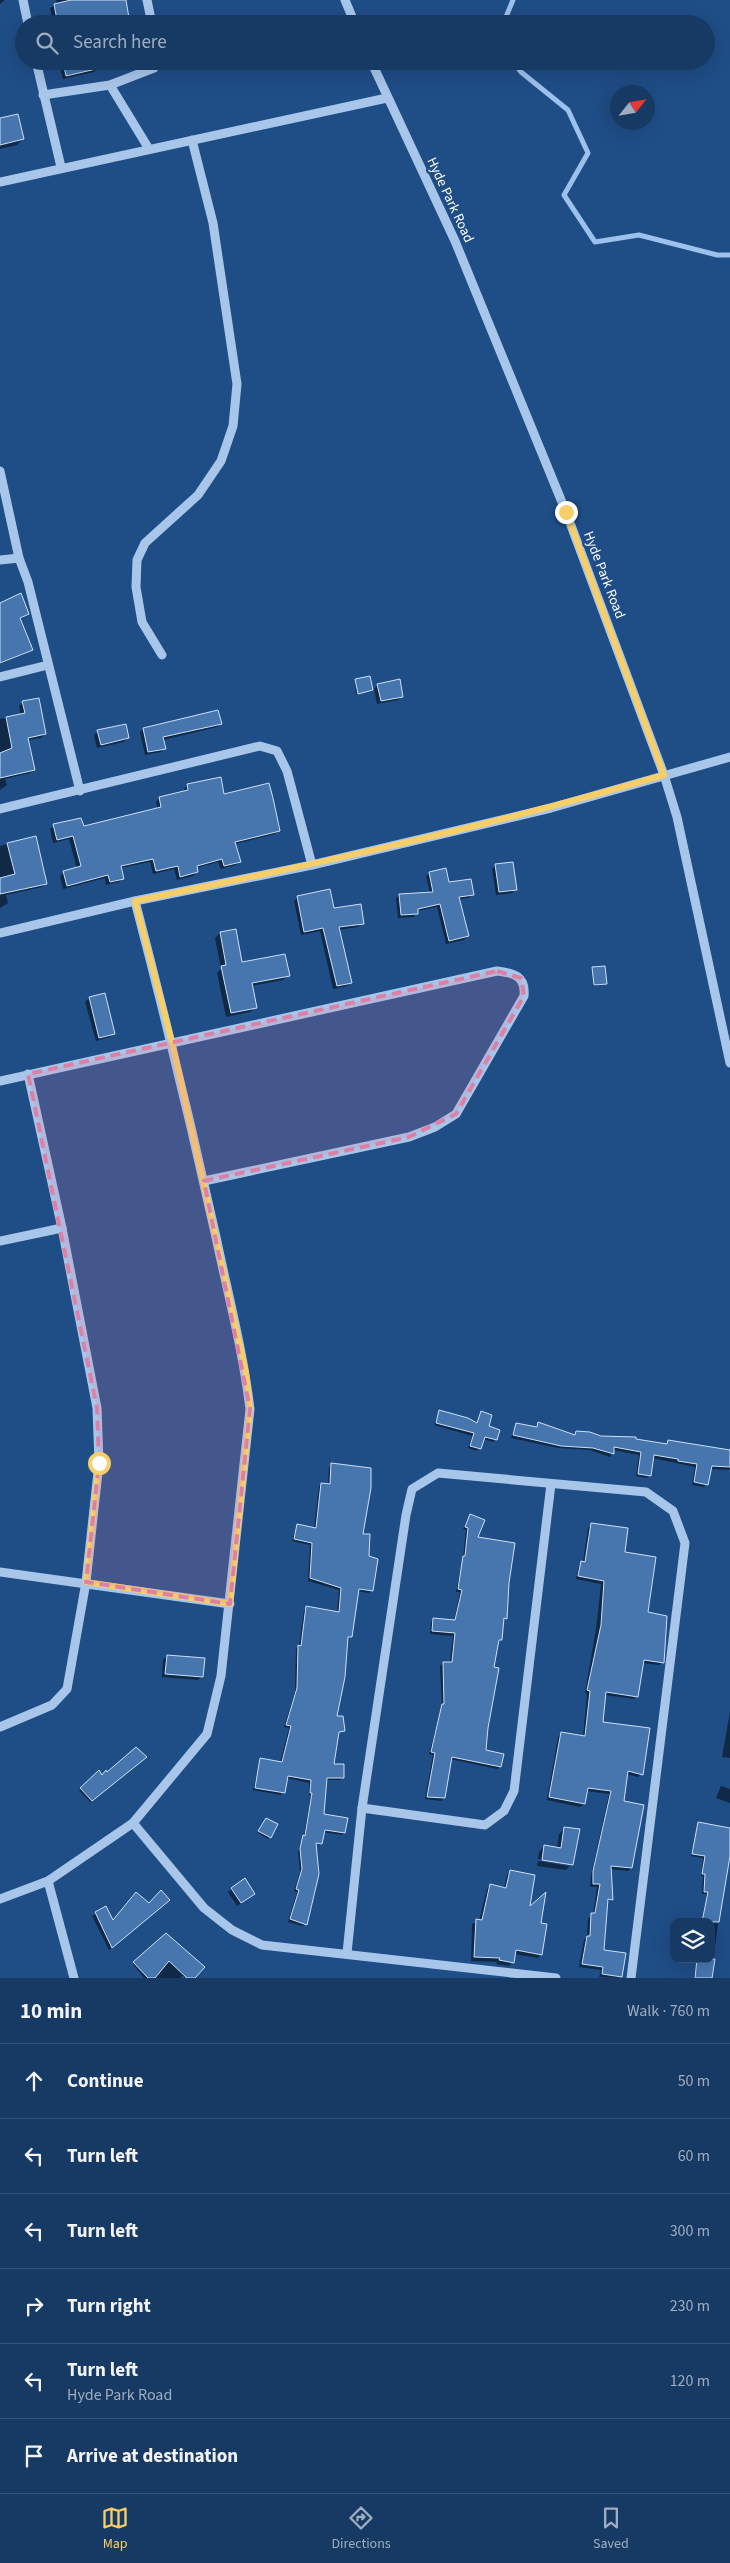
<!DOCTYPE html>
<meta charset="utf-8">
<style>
:root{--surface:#173a64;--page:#20416a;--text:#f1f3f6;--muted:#9eadbf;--line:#365478;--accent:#f8ce68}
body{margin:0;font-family:"Source Sans 3",sans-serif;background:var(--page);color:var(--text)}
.controls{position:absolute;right:15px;bottom:15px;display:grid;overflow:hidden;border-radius:10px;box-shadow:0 5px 20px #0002}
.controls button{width:45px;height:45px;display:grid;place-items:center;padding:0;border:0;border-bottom:1px solid var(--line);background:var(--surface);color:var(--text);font:25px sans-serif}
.compass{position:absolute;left:610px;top:85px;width:45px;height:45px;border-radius:50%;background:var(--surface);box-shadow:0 5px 20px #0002;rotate:59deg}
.stop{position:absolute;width:15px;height:15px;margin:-11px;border:4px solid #f8ce68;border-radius:50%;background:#fff}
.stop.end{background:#f8ce68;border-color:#fff;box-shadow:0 1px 5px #0008}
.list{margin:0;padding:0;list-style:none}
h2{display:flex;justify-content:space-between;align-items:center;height:65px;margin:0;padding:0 20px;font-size:21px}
h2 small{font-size:16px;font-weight:400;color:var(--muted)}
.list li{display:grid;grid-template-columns:32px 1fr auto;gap:15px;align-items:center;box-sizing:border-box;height:75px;padding:0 20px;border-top:1px solid var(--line)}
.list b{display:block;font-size:19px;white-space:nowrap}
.list p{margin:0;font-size:16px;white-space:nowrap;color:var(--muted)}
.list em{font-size:16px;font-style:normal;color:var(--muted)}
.icon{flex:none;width:28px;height:28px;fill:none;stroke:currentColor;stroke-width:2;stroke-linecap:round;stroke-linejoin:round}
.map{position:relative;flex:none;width:730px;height:1978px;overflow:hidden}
.search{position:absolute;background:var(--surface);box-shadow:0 5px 20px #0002;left:15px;right:15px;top:15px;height:55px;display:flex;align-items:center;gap:12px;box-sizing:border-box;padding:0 18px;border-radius:28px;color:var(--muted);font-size:19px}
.sheet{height:515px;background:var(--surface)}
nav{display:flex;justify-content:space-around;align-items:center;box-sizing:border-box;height:70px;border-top:1px solid var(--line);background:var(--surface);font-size:14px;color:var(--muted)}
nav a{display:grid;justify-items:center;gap:2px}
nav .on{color:var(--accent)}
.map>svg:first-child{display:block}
.shadow{fill:#0007}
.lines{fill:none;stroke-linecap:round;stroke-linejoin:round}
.stream{stroke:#9bc1ec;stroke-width:5}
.building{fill:#4776ae;stroke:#cce0f8}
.minor{stroke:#a8c6ea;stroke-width:9}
.route{stroke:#f8ce68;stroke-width:6}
.marked{fill:#dd80a5;fill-opacity:0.2;stroke:#dd80a5;stroke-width:4;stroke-dasharray:10 6;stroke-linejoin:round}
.labels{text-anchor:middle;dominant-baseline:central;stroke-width:5;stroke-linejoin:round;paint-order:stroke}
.street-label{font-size:14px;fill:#fff;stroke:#1f4d86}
</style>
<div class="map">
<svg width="730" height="1978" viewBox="0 0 730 1978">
<rect width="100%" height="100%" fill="#1f4d86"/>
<g class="shadow">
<path d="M0,0H5L0,4Z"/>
<path d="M56,0H81L88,24H54L50,8L57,4Z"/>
<path d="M100,0H125L129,22L135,21L136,24H105Z"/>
<path d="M63,61H96L97,68L94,72L63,79L59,65Z"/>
<path d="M0,119L23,139L17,145L0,149Z"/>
<path d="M0,604L28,614L19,620L31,650L27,653L0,664Z"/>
<path d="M355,680L371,690L356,694Z"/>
<path d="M378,685L402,696L398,700L377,704L374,689Z"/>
<path d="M23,702L45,734L41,738L27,740L34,770L30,773L5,779L7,785L0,790V719L21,715L19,706Z"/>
<path d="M221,724L217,727L163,740L165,748L161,752L145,755L140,732L143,729Z"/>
<path d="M98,731L128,738L124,742L97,748L94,735Z"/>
<path d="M188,785L223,795L278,830L275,834L235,844L239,862L236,865L221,869L218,862L196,868L197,872L193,876L177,880L174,869L153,874L150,862L120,868L123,878L119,882L106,885L105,878L63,889L60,876L64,872L77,869L69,839L53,843L50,829L54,826L83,828L158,809L156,802L159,798L185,792L184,789Z"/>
<path d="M35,837L46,884L42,887L6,895L8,903L0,908V846Z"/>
<path d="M496,865L515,889L512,893L496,895L492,869Z"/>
<path d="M430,873L472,894L469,898L458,899L467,936L464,940L446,944L437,907L417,911L414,917L398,918L396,898L400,895L430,893L426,876Z"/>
<path d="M297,898L333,909L362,923L358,927L338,930L350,983L347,986L333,989L320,931L301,935L294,901Z"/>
<path d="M220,933L241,964L288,975L283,980L251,986L256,1007L250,1012L226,1017L217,973L221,969L215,938Z"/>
<path d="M593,968L605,983L604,985L593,986Z"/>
<path d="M89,998L114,1033L110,1037L96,1041L85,1002Z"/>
<path d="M440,1411L476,1423L481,1413L487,1427L496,1439L493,1442L483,1439L477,1451L468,1448L472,1436L434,1425Z"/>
<path d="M516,1424L535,1428L538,1424L573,1436L576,1432L666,1444L668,1442L730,1451V1470L710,1469L707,1484L704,1487L692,1485L695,1467L652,1458L649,1475L647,1478L636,1476L639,1455L613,1450L610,1457L590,1450L558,1448L511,1438Z"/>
<path d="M332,1464L362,1535L371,1590L369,1593L357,1591L351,1637L347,1639L336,1718L344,1730L337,1733L333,1765L343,1778L340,1780H325L323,1815L344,1833L342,1835L323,1832L321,1844L315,1845L305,1924L303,1926L288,1922L297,1892L294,1891L300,1872L298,1852L304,1836L311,1795H309V1783L287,1778L281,1795L253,1790L261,1759L280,1763L289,1728L284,1727L295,1692L296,1649L299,1646L304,1610L306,1608L337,1613L339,1590L308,1581L310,1545L292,1541L297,1525L314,1529L319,1486L321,1484L328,1485L329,1467Z"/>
<path d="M471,1516L476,1538L507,1583L506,1618L502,1621L501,1640L498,1643L493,1668L485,1751L500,1767L497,1769L450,1759L444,1798L441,1801L425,1799L433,1755L429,1754L442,1706L440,1666L443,1663H450L453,1636L430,1634L431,1622L433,1619L454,1621L460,1592H456L463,1558L466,1530L463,1529Z"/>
<path d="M591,1525L624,1553L663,1662L659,1665L642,1663L637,1696L634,1699L605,1695L601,1723L641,1774L638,1777L626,1774L622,1802L631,1868L628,1871L610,1869L612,1899L606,1902L603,1951L621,1976L619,1978L599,1977L601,1970L579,1967L584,1940L587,1937L588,1918L593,1915L597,1887H590L591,1875L609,1794L586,1791L584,1804L580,1807L547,1800L558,1737L562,1734L583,1737L587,1694L585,1693L596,1629L601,1584L576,1579L579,1566L583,1562L588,1528Z"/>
<path d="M167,1656L202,1676L198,1680L162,1677L163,1660Z"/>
<path d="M730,1712V1758L722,1757Z"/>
<path d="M145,1757L90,1802L79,1790L99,1772L102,1777Z"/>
<path d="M721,1786L730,1789V1803L716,1798Z"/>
<path d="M265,1821L270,1837L268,1839L258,1833Z"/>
<path d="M698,1824L730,1830V1850L724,1877L711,1978H694L697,1959H711V1922H703L707,1894H702L703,1876H701L703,1858L691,1856Z"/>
<path d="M564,1829L571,1864L566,1870L537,1866L538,1861L569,1866V1863L538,1859L539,1852L544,1846L557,1848L559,1834Z"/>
<path d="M510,1871L528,1909L539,1924L541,1954L538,1958L514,1954L513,1962L509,1966L496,1964L497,1962L471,1961L472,1924L479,1921L487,1889L490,1885L504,1889L507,1875Z"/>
<path d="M232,1889L249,1898L237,1906L228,1892Z"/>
<path d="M166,1903L109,1950L92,1916L106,1908L113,1922L149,1904Z"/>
<path d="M166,1934L193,1978L182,1976L180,1978H144L133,1964Z"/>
</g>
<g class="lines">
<g class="stream">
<path d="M503,24L513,0"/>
<path d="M513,61L521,72L568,110L588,153L564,195L595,242L639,235L717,255H730"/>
</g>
</g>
<g class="building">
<path d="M71,0H126L130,24H67L66,18L57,20L54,4Z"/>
<path d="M63,61H108L109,66L66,76Z"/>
<path d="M18,114L24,139L0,145V118Z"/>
<path d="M21,593L29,614L20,618L33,650L0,663V603Z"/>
<path d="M370,676L373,690L358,694L355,679Z"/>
<path d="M400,679L403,697L381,701L377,684Z"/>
<path d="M39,698L46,734L28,738L35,770L0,778V753L12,748L6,717L25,713L22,701Z"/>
<path d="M218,710L222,724L163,737L166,749L148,752L143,728Z"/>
<path d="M126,724L129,738L101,745L97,730Z"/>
<path d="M221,777L224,794L269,783L273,798L280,831L235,842L241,862L224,866L222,859L197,866L198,872L180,877L178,866L156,871L153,859L121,866L124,879L110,882L108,875L67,886L63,871L81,866L73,836L57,840L53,824L81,818L84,826L161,807L159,797L188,790L187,784Z"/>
<path d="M36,836L47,884L0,894V878L15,874L7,843Z"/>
<path d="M513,862L517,890L499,892L495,864Z"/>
<path d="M446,868L449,882L471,879L474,895L459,897L469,936L449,941L440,904L418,909V914L401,915L399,894L433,892L429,872Z"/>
<path d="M330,889L334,908L361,904L364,924L339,927L352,983L337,986L323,928L304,932L297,896Z"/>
<path d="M236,929L242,962L285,954L290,976L252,983L257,1008L231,1013L221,966L226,965L220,932Z"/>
<path d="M605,966L607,984L594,985L592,967Z"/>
<path d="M105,993L115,1034L99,1038L89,997Z"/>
<path d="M439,1410L468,1418L477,1423L481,1411L492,1415L489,1426L500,1430L497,1440L485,1437L481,1449L470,1446L474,1433L436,1423Z"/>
<path d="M538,1422L575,1435L576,1431L590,1432L601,1436L636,1437V1439L667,1444L668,1440L730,1450V1467L712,1466L708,1485L694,1482L697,1464L678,1461V1459L654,1455L651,1476L638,1474L641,1452L614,1447V1454L593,1448L561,1446L513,1435L516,1423L537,1427Z"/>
<path d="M331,1463L371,1468V1488L363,1534H370L369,1556L378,1559L373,1591L359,1589L352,1637H348L345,1677L337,1716H343L345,1731L339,1732L334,1764H344V1778H327L324,1814L348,1818L345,1833L325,1830L322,1844L316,1843L319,1874L307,1925L290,1919L299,1890L296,1889L302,1869L300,1849L303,1835L305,1836L312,1793H310L311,1780L288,1776L285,1793L255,1788L260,1758L282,1762L291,1726L286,1725L297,1688L298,1645L301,1646L306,1606L339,1612L341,1588L310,1578L312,1543L294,1539L297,1524L316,1528L321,1483L330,1484Z"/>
<path d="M470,1514L485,1520L478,1537L515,1543L509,1583L507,1619L504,1618L502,1640H499L494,1667L499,1668L488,1728L486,1750L504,1754L501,1767L452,1757L445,1798L427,1797L435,1753L431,1752L442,1704H444L443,1662H452L455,1633L432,1631L433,1618L455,1620L462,1590L458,1589L463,1556H465L468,1528L465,1527Z"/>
<path d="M591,1523L628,1528L625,1552L656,1557L648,1612L667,1616L664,1663L644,1660L638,1697L606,1692L603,1722L650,1728L643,1775L628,1771L624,1801L644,1805L632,1868L611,1866L613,1900L608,1899L604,1950L626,1953L622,1977L602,1974L603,1967L582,1964L587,1936H590L591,1913H595L600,1884H593V1871L611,1791L588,1788L585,1804L549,1797L561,1732L585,1736L590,1691L587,1690L601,1625L604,1581L578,1576L581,1561L585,1562Z"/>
<path d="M167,1655L205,1658L203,1677L165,1674Z"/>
<path d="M136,1747L147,1757L92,1801L80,1788L99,1770L102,1775L106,1770L107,1772Z"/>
<path d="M266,1818L278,1824L271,1838L258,1831Z"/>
<path d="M698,1822L730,1828V1856L719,1922H702L708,1892H704L705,1874H702L705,1856L692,1854Z"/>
<path d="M564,1827L580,1829L573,1865L542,1860L544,1845L561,1848Z"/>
<path d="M510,1870L535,1875L530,1906L546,1892L541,1923L547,1924L542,1955L516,1950L514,1963L499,1960L500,1958L474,1957L476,1919L482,1920L490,1884L506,1888Z"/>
<path d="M245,1878L255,1894L241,1903L231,1888Z"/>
<path d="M161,1890L170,1900L112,1948L95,1912L106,1906L113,1920L136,1892L149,1903Z"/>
<path d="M166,1933L205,1967L195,1978H187L169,1961L155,1978H148L133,1962Z"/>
<path d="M697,1959H715L712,1978H695Z"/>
</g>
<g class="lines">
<g class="minor">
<path d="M23,0L28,24"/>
<path d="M147,0L152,24"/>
<path d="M345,0L355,24"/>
<path d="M36,61L61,167"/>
<path d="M371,61L455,241L566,512L664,775L677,817L730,1063"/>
<path d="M110,85L149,149"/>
<path d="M43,95L110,85L154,68V61"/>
<path d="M0,182L387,98"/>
<path d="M0,471L19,558"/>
<path d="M0,560L19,558L28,582L80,791"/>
<path d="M162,655L142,622L136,587L137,560L145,543L198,495L221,461L233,426L237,384L213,223L192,140"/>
<path d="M0,677L48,665"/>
<path d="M0,809L260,746L277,751L287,771L312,865"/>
<path d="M0,933L135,901L312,865L551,808L730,757"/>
<path d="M0,1081L497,971C514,973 526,976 524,996L456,1114L435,1127L409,1137L204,1181"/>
<path d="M0,1241L62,1228"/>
<path d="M0,1572L230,1604"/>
<path d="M0,1727L52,1705L67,1689L86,1582L99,1463L97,1408L62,1228L28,1074"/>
<path d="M362,1808L485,1825L504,1811L514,1791L551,1484"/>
<path d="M133,1823L204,1908L232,1930L262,1945L556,1978"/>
<path d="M48,1881L74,1978"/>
<path d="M0,1899L48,1881L133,1823L207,1734L221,1676L250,1409C243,1351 228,1294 216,1237C191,1124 164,1012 135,901"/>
<path d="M347,1953L362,1808L406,1515L412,1489L438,1473L646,1492L673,1511L685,1543L631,1978"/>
</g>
</g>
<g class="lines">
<path class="route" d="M99,1463L86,1582L230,1604L250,1408L246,1373L172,1042L135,901C313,865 490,826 664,775L566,512"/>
</g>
<path class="marked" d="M497,971L521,978L524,996L456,1114L409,1137L204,1181L250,1409L230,1604L86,1582L99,1463L97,1408L28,1074Z"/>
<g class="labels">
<g class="street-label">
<text transform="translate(450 200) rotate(65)">Hyde Park Road</text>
<text transform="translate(604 575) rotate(69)">Hyde Park Road</text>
</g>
</g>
</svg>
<div class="controls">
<button><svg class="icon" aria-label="layers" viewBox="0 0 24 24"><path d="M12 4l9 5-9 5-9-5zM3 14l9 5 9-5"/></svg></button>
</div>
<svg class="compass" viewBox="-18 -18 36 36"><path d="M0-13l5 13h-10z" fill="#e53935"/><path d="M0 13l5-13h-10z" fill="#9eadbf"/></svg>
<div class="stop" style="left:99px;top:1463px"></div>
<div class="stop end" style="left:566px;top:512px"></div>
<div class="search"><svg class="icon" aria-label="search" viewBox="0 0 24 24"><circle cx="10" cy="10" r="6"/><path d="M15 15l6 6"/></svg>Search here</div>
</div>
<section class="sheet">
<h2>10 min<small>Walk · 760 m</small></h2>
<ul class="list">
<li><svg class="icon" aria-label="ahead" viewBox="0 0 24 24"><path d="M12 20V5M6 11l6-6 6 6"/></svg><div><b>Continue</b></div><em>50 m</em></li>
<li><svg class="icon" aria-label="left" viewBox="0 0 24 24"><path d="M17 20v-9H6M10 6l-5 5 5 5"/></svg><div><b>Turn left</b></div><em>60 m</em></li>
<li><svg class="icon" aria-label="left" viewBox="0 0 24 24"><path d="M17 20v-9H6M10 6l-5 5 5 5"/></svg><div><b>Turn left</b></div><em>300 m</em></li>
<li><svg class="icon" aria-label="right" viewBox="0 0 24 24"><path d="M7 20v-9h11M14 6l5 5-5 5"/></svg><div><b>Turn right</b></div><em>230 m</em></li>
<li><svg class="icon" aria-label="left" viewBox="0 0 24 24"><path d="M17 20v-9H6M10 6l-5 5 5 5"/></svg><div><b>Turn left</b><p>Hyde Park Road</p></div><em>120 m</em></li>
<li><svg class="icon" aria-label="arrive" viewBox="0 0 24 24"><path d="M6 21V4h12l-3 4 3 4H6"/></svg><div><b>Arrive at destination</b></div></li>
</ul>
</section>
<nav>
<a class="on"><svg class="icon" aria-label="map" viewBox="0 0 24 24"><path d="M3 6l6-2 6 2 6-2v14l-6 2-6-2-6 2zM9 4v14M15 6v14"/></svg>Map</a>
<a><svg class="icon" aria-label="directions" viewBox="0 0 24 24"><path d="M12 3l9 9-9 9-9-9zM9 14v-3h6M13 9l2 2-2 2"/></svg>Directions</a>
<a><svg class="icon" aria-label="saved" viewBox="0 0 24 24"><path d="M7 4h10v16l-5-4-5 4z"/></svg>Saved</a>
</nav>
